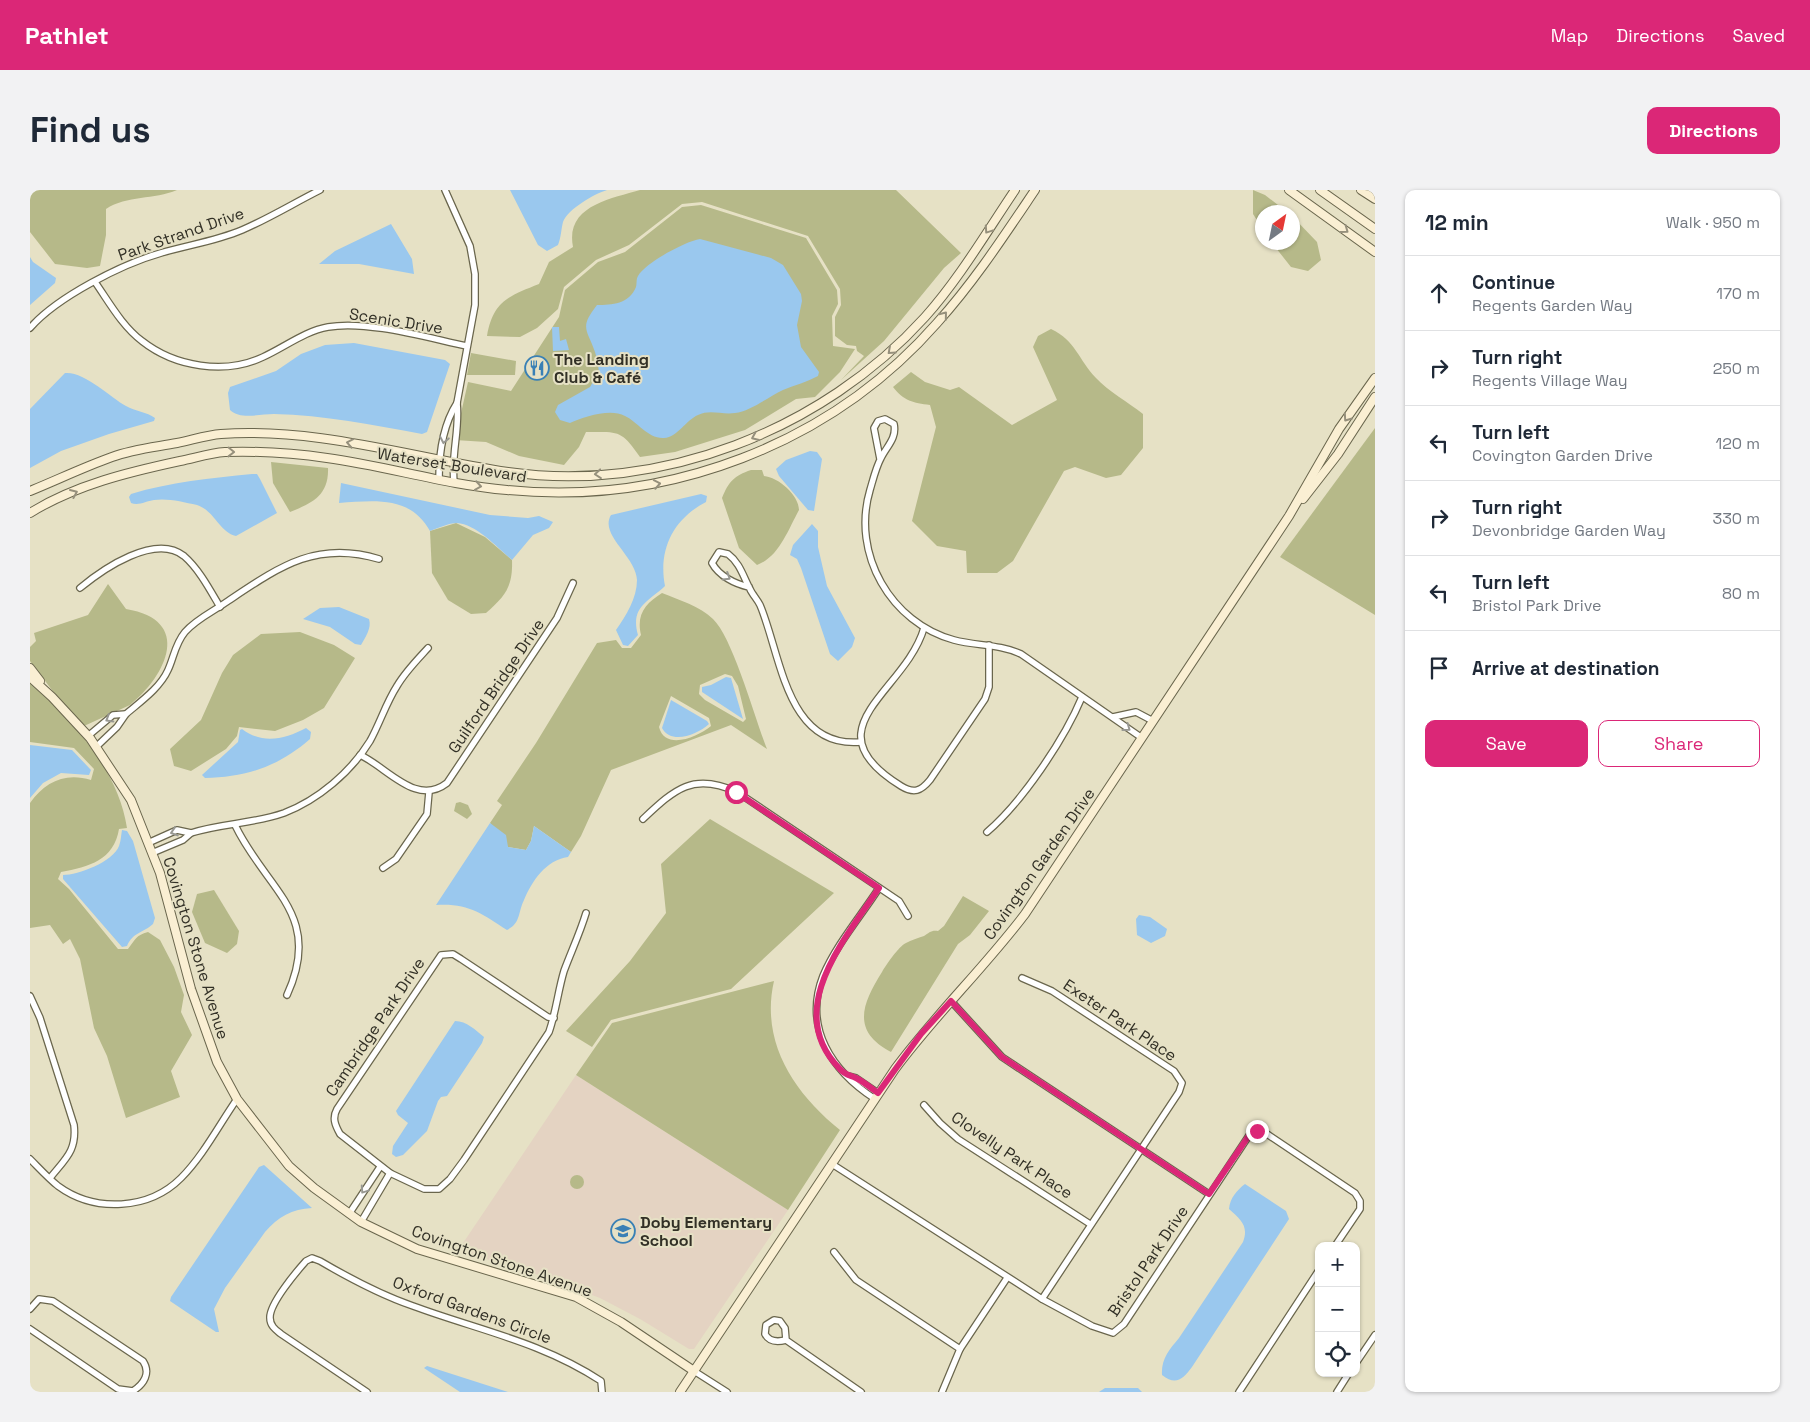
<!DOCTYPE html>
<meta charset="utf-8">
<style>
:root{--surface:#fff;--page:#f2f2f3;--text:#1f2937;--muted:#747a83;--line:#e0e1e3;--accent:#db2777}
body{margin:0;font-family:"Space Grotesk",sans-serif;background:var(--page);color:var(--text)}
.controls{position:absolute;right:15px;bottom:15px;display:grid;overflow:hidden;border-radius:10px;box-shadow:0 1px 4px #0004}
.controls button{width:45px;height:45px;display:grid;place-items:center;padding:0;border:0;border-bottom:1px solid var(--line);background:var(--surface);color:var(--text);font:25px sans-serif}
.compass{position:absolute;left:1225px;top:15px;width:45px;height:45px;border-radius:50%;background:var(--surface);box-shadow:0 1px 4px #0004;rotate:33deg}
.stop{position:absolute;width:15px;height:15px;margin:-11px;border:4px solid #db2777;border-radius:50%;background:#fff}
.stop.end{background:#db2777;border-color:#fff;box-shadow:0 1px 5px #0008}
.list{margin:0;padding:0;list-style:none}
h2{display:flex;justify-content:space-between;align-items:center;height:65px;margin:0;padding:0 20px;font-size:21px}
h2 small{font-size:16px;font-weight:400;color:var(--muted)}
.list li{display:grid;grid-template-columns:32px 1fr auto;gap:15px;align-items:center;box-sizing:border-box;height:75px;padding:0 20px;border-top:1px solid var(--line)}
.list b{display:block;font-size:19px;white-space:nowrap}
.list p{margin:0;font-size:16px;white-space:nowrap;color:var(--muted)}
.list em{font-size:16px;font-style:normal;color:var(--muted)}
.actions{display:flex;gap:10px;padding:15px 20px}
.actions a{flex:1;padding:11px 0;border:1px solid var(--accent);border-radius:10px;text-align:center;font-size:18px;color:var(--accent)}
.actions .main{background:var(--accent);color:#fff}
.icon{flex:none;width:28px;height:28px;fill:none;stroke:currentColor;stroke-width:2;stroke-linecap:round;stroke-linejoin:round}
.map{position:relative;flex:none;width:1345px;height:1202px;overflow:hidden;border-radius:10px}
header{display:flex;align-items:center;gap:30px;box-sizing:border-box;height:70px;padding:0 25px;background:var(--accent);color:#fff}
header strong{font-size:24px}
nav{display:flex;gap:28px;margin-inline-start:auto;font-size:18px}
.intro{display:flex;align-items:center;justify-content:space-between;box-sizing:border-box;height:120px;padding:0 30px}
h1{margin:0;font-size:35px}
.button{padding:12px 22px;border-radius:10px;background:var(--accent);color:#fff;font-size:18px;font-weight:700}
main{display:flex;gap:30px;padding:0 30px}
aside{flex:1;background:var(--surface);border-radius:10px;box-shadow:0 1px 4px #0004}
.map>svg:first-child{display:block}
.education{fill:#e4d3c2}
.green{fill:#b6b989;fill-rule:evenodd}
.water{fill:#9ac8ee}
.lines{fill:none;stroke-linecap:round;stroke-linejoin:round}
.street-casing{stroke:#6a664d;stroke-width:8}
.secondary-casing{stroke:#6a664d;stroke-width:10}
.street{stroke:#fff;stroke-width:5.5}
.secondary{stroke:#faefd3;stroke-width:8}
.oneway{stroke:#96907c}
.oneway2{stroke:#989892}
.route{stroke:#db2777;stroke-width:6}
.labels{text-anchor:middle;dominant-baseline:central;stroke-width:4;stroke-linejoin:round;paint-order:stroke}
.street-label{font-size:16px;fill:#323026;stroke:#e6e1c5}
.poi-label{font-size:16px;font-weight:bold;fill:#323026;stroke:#e6e1c5;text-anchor:start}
</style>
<header>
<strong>Pathlet</strong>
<nav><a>Map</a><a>Directions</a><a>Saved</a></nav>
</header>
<div class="intro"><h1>Find us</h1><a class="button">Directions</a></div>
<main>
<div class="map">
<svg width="1345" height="1202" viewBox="0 0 1345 1202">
<rect width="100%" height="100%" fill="#e6e1c5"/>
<path class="education" d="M546,885L758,1020L664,1159H659L610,1129L570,1108L481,1075L427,1062Z"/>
<g class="green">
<path d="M0,0H147C124,10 97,5 76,19V45L70,76L57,78L25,74L0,42Z"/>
<path d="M610,0H866L931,63L914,78L854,151L811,190L834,166L827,161L826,156L817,155L805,146V127L811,115L810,99L778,46L672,12L652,14L599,55L566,70L534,97L528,119L507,138L490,147L457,146C463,111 479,106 509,94L519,72L543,57C535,16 580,9 610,0Z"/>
<path d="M1223,0L1235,5L1257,22H1232V38L1223,24Z"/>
<path d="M671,15L776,48L807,100L808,114L802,126L803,156L825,159L810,182L785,207L766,209L715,240L645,262L610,267C591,239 588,242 556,242L549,257L534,275L489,266L456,252L425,250L438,192L481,201L529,127L535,100L568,72L595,62L652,17Z"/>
<path d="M1263,27L1287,52L1291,70L1278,81L1261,77L1242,53L1262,52Z"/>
<path d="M1021,139C1046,151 1048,169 1066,188C1078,201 1098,212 1113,224V258L1091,285L1076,288L1045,277L1034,281L983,371L967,383H937L936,361L907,356L882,331L906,237L900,215C883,213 874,211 863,197L881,182L895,192L920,200L929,197L982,235L1027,210L1003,157L1008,146Z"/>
<path d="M441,163L486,171L485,185H437Z"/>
<path d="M1345,238V425L1250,367Z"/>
<path d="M241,272L298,278C299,305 283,313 260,322L243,293Z"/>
<path d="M721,280H732L734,286C748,287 769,305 769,320C758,340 749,367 727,375L709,358L692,308C699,291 704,286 721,280Z"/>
<path d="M426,333L455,347L482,370C483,397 475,406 456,423L441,424L418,410L402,383L400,341Z"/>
<path d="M78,394L96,419C163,430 137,485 100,515L54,536L25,504L0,471V457L6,451L4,443L58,425Z"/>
<path d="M632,403C649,410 670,416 683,429C703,448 725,529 737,559L701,535L581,580L551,646L541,662L504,636L501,651L496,660L478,657L460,633L472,615L467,611L506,553L567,453L586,450L592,458H601L611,445C606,424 616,413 632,403ZM695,484L702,486L708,496L716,529L713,532L675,510L669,504L670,495ZM641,506L679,528L681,536C668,547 635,561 629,537Z"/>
<path d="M270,442L304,455L325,468L294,518L273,530L245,541L209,537L207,546L196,559L161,581L144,576L140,559L171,530L192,483L203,465L231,444Z"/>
<path d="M0,492C42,530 88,579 97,638L89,639C84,670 59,677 31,682L28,689L39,699L88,759H98C105,750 106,745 118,742L130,750L144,777L154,805L151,822L162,845L141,881L150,907L96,928L77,866L64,838L50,769L40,749L33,754L20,735L0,738V613C15,592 35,582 61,590L64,579L44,558L0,552Z"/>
<path d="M430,612L438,615L442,624L437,629L424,621L426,613Z"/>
<path d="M680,629L804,703L701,799L581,830L562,857L536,841L600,771L636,723L631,674Z"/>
<path d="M184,700L209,741L207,754L197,763L175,753L162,722L167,704Z"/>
<path d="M933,706L959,721L940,745L928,754L861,862C821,841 832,814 852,782C856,775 869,756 876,753C881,750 888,748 894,746C899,743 901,740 908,741L914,736Z"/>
<path d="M744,791C730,852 764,903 810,940L758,1020L546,885L582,833Z"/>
<circle cx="547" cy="992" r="7"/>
</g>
<g class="water">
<path d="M480,0H577C564,4 538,19 533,32C531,40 531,48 528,55L517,61L508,55Z"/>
<path d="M361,34L382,69L384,84L329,74H289L305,61Z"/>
<path d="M670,49L741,68L753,75L771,104L772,111L767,135L771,157L789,182L788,186C777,192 765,195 753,200C738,207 721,221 705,223C692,225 680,219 668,225C656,230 648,247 634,248C618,249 608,232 595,226C580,218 554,227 540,233L530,230L525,222L528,215L560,197L569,182C568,175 567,168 565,162C557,139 549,138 567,115C582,115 599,114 606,97C607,94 606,89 608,86C615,73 656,51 670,49Z"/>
<path d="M0,67L3,72L26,88L25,93L0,115Z"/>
<path d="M522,137H529L530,151L536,149L539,160L523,161Z"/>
<path d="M324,153L415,170L420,174L397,242L392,244C343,235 294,225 244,224C230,224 210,230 200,220L198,203L200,197L246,181L271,164L295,155Z"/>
<path d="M35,183C54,181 80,207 96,216C105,221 117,222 125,228L124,231L79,244L31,261L0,278V219Z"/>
<path d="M780,261L787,262L792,269L784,321L778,320L749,286L746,279L756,270Z"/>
<path d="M222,284H227L230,289L247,323L206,346C189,342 185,321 167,315C153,312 138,308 124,310C116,311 109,316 101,313L99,307L101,304C140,292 181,288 222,284Z"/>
<path d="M311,293L460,325L498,328L509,326L523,332L519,338L503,345L482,370C468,358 446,334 427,333C419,333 408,338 400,341C380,305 344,311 309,313Z"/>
<path d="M671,304L677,306L676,312C643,329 628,360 635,396C618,412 600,417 608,445L598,456L593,455L586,440C596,426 607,408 607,390C606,366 569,345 581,325Z"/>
<path d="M782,334L788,341V357L797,396L825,448L822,457L808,471L800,464L771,378L767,369L760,365L763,355Z"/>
<path d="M309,417L339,429C342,438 335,448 331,455L325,454L300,437L273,429L290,418Z"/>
<path d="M696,487L701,488L713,529L672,502V497L681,495Z"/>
<path d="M641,510L677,531L679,534C667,545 641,555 632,538Z"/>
<path d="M276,538L281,542L280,549C248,577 216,587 175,588L172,585L208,552L210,540L212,539C233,555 255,549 276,538Z"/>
<path d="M0,555L42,560L61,580L59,585L31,583L13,593L0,608Z"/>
<path d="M460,633L476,645L478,657L496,660L501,651L504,636L541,662L538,667C516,670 502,691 494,710C488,722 491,733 477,740C451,723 438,713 406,715Z"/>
<path d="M92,640L97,641L103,651L125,728L123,734C113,743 103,742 97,756L92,757L33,689V685C48,685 83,672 89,656C91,651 91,645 92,640Z"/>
<path d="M1109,725L1120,727L1137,739L1135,746L1121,753L1107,745L1106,729Z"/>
<path d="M425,831C437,831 445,840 454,847L452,853L417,906L411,907L408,911L397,941L373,965L366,967L362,964L363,956L378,933L368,925L366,921Z"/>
<path d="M234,975L282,1018C262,1019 248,1027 235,1042L195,1098L184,1119L189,1142H186L140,1111L141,1107L229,977Z"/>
<path d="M1215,994L1256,1021L1259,1029L1162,1177C1153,1189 1146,1196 1132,1185C1131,1169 1139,1160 1149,1148L1213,1052C1219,1036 1211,1030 1199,1019C1200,1008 1207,1000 1215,994Z"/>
<path d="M397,1176L478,1202H430L394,1178Z"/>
<path d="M1075,1198H1108L1112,1202H1069Z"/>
</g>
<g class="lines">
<g class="street-casing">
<g id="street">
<path d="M415,0L440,56L445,84V115L427,213C430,240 421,263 424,292"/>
<path d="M65,92C79,112 92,136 112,151C145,177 195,185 233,167C255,157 275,141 298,137C337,130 398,148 437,156"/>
<path d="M0,138C27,107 92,74 131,63C158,55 186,51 212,40C238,29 264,13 290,0"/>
<path d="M850,269L844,238L848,231L855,229L864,234C867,248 857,256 851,268C846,277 843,290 840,300C821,364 861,433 924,450C947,456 969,454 991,464L1112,548"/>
<path d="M409,289C409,263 413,235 427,213"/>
<path d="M719,397C705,394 689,386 682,373L689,362L698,364C710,373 713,386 720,399C722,404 727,409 730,415C751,464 756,559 831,552"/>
<path d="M50,398C73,379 125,343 154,366C169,379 180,400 190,417"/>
<path d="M894,438C875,503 777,538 871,596C884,604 891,601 900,590L955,509L959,497V455"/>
<path d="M96,524C110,512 130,498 138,480C144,467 145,454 155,442C166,429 184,421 198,411C249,377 286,350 349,369"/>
<path d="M1083,527L1106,522L1123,531"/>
<path d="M58,546L83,525L96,524L87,537L66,557"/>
<path d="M330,565C357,577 386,617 417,593L527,428L543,393"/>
<path d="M613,629C645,599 663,582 707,602L869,711L878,726"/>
<path d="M205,635C236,700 294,724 257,805"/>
<path d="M957,642C992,612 1034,550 1052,507"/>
<path d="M161,643C192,633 223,634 254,623C288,610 321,582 340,551C350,533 356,513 367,496C375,482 387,470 398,458"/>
<path d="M118,653L147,640L161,643L153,650L122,663"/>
<path d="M353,678L366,669L397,624L399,602"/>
<path d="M992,788L1022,801L1144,881L1152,893L1149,902L1012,1109"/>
<path d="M0,806L10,828L44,935C47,961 35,969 20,988"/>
<path d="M921,811L972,867L1179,1004"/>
<path d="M524,828L518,827L431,769L423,764L411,765L307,919C302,928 305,935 310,944L360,983L394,999H409L420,989L434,970L519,842C526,822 528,801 534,781C541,762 550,743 556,723"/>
<path d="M818,886L826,888L848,903"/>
<path d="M845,909C802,881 773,838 793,786C806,755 831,726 849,698"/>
<path d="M894,915L910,933L928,949L1060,1034"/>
<path d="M0,969C9,978 18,988 28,996C65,1023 119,1020 151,988C173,966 189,935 207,909"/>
<path d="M802,974L1012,1109L1062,1136L1083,1143L1094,1134L1220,944L1227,941L1234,942L1325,1003L1330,1011V1019L1305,1056"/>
<path d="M319,1024L350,977"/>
<path d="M331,1032L360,983"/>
<path d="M804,1062L826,1090L930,1159"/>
<path d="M0,1119L9,1109L23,1111L113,1171C121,1183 114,1194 103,1201L88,1199L0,1139"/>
<path d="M756,1150L755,1138L750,1131L744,1130L736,1135L735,1144C739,1152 748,1152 756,1150L831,1202"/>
<path d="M1326,1173L1345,1145"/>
<path d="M664,1181L697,1202"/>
<path d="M337,1202L251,1144C246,1140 240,1136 240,1128C239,1114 267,1081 276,1071L282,1068L290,1071C319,1088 351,1105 383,1116C448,1140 512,1152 571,1191L572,1202"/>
<path d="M912,1202L930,1159L977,1088"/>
<path d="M1209,1202L1289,1080"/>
<path d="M1307,1202L1319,1183"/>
</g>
</g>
<g class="secondary-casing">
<g id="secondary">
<path d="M1259,0L1345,62"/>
<path d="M1290,0L1345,39"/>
<path d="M1331,0L1345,9"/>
<path d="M0,301C27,290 54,277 82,267C103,259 126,257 147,253C162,250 177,245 191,244C287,237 384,268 478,282C630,304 793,240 895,127C929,89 956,43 985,0"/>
<path d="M1273,309L1308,264L1345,207"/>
<path d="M0,323C45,295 99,282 150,271C165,268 180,263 195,262C229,261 264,263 297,268C357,276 416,295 477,300C637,316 800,255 907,133C944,92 974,46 1005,0"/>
<path d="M0,478L10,491"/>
<path d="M0,487L22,507L60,548L101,610L130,683L161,799L187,872L207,909L259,976L284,998L331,1032L387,1059L546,1107L591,1132L664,1181"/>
<path d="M650,1202L865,879C905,825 954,778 995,724L1259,326L1309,239L1345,188"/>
</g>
</g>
<use href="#street" class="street"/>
<use href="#secondary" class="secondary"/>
</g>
<defs><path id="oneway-chevron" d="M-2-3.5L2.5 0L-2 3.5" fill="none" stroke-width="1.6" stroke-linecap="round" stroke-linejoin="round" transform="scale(1.25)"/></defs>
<g class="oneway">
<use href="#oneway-chevron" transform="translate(958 40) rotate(124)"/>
<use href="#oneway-chevron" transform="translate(1315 40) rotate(36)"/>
<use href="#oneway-chevron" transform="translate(914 125) rotate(-51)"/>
<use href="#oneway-chevron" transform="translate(861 161) rotate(138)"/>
<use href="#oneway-chevron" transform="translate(1317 228) rotate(125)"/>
<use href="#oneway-chevron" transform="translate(725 247) rotate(157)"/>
<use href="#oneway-chevron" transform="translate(320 253) rotate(-169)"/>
<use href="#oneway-chevron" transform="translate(201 262) rotate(1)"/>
<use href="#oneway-chevron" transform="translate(568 284) rotate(175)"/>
<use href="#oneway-chevron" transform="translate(627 294) rotate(-10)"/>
<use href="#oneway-chevron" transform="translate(448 296) rotate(9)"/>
<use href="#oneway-chevron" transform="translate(44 303) rotate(-23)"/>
</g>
<g class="oneway2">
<use href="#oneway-chevron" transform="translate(414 250) rotate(101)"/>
<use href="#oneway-chevron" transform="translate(697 387) rotate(32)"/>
<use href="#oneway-chevron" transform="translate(79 529) rotate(149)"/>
<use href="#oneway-chevron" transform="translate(1097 538) rotate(36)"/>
<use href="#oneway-chevron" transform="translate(144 642) rotate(162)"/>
<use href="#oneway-chevron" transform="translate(334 1000) rotate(124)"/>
</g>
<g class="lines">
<path class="route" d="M706,602L849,698C815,749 752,821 810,879C815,885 820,885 826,888C834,892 841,898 848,903L891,844L921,811L972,867L1179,1004L1220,944L1227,941"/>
</g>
<defs>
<g id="restaurant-ring" transform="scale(1.25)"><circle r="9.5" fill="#e6e1c5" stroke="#3980b5" stroke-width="1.5"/><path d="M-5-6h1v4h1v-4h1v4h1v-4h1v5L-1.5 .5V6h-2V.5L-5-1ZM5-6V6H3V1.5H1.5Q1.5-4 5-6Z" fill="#3980b5"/></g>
<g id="school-ring" transform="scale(1.25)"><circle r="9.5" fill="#e6e1c5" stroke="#3980b5" stroke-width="1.5"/><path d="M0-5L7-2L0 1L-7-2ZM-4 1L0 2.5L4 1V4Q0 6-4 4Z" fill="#3980b5"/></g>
</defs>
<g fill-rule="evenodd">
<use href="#restaurant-ring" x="507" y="178"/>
<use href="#school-ring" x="593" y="1041"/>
</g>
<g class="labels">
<g class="street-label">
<text transform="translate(151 44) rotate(-19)">Park Strand Drive</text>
<text transform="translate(366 131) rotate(9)">Scenic Drive</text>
<text transform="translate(422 275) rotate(9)">Waterset Boulevard</text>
<text transform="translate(466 496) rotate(-56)">Guilford Bridge Drive</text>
<text transform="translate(1009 674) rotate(-55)">Covington Garden Drive</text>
<text transform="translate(166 758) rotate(73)">Covington Stone Avenue</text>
<text transform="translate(1090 830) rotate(34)">Exeter Park Place</text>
<text transform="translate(345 837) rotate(-56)">Cambridge Park Drive</text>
<text transform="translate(982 965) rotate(34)">Clovelly Park Place</text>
<text transform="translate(472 1071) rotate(19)">Covington Stone Avenue</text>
<text transform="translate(1118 1071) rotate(-56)">Bristol Park Drive</text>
<text transform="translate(442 1120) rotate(20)">Oxford Gardens Circle</text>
</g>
<g class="poi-label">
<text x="524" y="169">The Landing<tspan x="524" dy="18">Club &amp; Café</tspan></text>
<text x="610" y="1032">Doby Elementary<tspan x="610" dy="18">School</tspan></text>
</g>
</g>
</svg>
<div class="controls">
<button>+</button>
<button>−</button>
<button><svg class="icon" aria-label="locate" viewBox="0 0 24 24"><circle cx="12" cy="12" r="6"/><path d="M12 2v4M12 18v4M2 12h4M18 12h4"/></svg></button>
</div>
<svg class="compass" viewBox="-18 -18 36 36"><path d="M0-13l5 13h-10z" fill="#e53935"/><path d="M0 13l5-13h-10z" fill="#747a83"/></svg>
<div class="stop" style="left:706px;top:602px"></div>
<div class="stop end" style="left:1227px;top:941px"></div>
</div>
<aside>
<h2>12 min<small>Walk · 950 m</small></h2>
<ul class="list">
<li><svg class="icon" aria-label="ahead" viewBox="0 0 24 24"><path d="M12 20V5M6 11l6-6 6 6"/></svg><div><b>Continue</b><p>Regents Garden Way</p></div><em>170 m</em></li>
<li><svg class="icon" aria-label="right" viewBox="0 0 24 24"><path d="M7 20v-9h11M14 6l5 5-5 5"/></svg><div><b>Turn right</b><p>Regents Village Way</p></div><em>250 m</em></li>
<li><svg class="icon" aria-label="left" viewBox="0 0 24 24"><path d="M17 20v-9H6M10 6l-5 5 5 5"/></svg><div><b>Turn left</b><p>Covington Garden Drive</p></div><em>120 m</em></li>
<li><svg class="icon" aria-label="right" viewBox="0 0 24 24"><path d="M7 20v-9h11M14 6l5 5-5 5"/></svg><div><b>Turn right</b><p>Devonbridge Garden Way</p></div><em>330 m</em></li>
<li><svg class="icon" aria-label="left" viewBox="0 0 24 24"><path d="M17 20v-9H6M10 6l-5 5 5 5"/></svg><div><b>Turn left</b><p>Bristol Park Drive</p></div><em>80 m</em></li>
<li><svg class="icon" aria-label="arrive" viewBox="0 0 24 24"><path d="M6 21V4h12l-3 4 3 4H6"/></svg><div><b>Arrive at destination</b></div></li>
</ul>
<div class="actions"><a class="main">Save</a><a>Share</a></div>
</aside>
</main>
